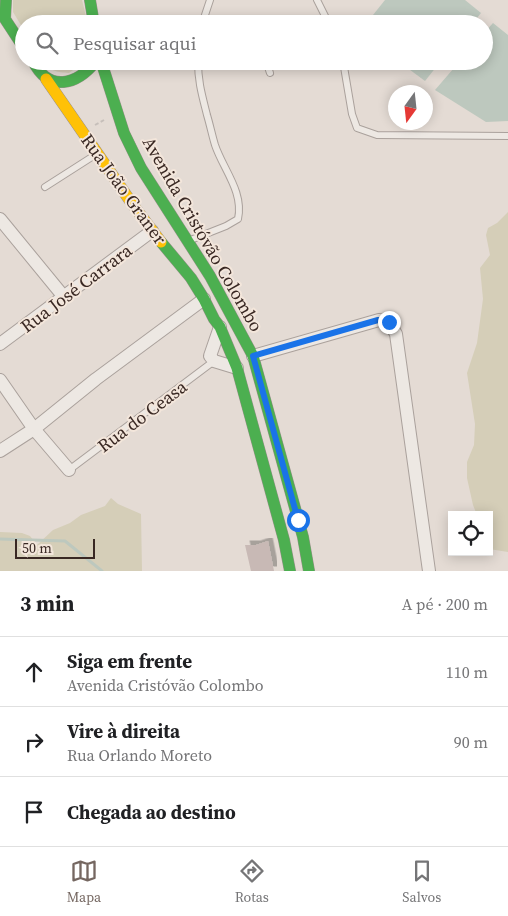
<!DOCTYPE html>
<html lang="pt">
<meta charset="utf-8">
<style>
:root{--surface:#fff;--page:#f6f6f6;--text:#202124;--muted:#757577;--line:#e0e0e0;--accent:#756761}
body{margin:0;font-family:"Source Serif 4",serif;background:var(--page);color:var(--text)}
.controls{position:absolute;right:15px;bottom:15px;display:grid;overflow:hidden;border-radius:0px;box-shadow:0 2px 12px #0003}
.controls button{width:45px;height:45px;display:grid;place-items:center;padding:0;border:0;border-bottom:1px solid var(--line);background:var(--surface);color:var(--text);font:25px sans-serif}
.compass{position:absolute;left:388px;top:85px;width:45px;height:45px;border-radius:50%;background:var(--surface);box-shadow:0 2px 12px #0003;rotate:195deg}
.scale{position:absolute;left:15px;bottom:12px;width:80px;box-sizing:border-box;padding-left:5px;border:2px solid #392823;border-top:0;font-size:14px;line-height:18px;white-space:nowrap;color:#392823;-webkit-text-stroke:4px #f3e6db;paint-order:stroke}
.stop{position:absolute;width:15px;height:15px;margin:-11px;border:4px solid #1a73e8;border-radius:50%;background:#fff}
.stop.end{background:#1a73e8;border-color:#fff;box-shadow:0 1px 5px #0008}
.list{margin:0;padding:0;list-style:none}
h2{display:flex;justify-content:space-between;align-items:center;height:65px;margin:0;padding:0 20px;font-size:21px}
h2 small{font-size:16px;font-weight:400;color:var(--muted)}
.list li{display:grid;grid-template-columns:32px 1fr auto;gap:15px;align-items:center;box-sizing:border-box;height:70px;padding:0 20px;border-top:1px solid var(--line)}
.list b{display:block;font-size:19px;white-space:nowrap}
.list p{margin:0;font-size:16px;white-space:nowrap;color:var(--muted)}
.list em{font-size:16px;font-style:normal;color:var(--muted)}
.icon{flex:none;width:28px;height:28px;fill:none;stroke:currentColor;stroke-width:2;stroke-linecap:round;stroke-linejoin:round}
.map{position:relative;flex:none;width:508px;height:571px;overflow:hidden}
.search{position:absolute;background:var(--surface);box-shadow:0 2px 12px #0003;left:15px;right:15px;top:15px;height:55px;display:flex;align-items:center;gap:12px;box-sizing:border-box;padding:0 18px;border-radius:28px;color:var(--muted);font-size:19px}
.sheet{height:275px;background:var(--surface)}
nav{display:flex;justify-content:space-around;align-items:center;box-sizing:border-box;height:70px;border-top:1px solid var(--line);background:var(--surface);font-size:14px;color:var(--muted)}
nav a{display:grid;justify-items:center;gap:2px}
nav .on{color:var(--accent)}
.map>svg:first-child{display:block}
.green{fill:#d5ceb8}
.water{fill:#bdc8be}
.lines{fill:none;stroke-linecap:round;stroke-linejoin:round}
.stream{stroke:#bdc8be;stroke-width:3}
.building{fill:#c8b9b5;filter:url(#shadow)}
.lane-casing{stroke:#aaa19c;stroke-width:8}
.street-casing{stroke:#aaa19c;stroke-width:14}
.fast-casing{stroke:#9a918c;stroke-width:12}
.slow-casing{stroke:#9a918c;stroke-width:12}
.path{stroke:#c6bfba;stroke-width:2;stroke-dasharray:4 2.5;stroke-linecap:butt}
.lane{stroke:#ede8e3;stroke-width:6}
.street{stroke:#ede8e3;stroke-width:12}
.fast{stroke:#4caf50;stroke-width:11}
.slow{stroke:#ffc107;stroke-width:11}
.route{stroke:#1a73e8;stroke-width:6}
.labels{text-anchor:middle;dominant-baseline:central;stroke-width:4;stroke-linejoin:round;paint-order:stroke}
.street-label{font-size:18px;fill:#392823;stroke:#f3e6db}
</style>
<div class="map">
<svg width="508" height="571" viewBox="0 0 508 571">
<defs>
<filter id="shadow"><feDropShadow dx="4.5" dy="-4.5" stdDeviation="0" flood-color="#0004"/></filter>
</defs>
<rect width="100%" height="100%" fill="#e4dbd4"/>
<g class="green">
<path d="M13,0H82L88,24H24V30L13,12Z"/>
<path d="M44,61H82L81,64L69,73C57,72 51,72 44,61Z"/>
<path d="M508,212V552L489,549V515H477L473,505L467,478V462L474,445L475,424L467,373L477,343L483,299L480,268L490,255L486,235L488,228L497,223Z"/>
<path d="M111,498L118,504L141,514L142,571H0V532L22,533L30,536L37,545L53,530L70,523L81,515L105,506Z"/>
</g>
<g class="water">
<path d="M385,0H465L481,13L472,24H368L373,15Z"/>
<path d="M493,23L508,35V121L486,122L435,90L460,61H484V33Z"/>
<path d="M398,61H441L425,81Z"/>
</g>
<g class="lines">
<path class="stream" d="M0,539L65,541L102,571"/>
</g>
<path class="building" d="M268,541L274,571H251L245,545H256Z"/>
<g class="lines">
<g class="lane-casing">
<g id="lane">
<path d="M317,0L329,24"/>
<path d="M202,24L210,0"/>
<path d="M229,24H247"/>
<path d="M266,61L270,73"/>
<path d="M343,61L352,114L357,128L377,135L508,136"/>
<path d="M45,187L95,155"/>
<path d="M188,241L226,226L238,219C244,192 223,169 215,145C212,135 210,125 207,115C202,95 198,82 198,61"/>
<path d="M69,470L214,361"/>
</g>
</g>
<g class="street-casing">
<g id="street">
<path d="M0,219L64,297"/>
<path d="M220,327L210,356L214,361L237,368"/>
<path d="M0,344L152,231"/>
<path d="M253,356L379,320L389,322L396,334L429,571"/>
<path d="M0,380L34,429L69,470"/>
<path d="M0,451L34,429L96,379L204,299"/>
</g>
</g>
<g class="fast-casing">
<g id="fast">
<path d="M6,0L5,19L24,48"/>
<path d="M90,0L94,24"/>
<path d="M33,61C49,93 77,85 96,61"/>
<path d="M101,61L124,133L141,168L210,276L253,356L303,537L309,571"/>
<path d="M161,242L191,278L204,299L214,319L220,327L237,368L284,540L290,571"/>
</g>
</g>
<g class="slow-casing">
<path id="slow" d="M46,79L133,205L161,242"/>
</g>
<path class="path" d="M95,125L104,120"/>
<use href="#lane" class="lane"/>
<use href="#street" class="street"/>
<use href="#fast" class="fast"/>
<use href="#slow" class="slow"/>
</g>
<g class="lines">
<path class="route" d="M298,520L253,356L378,320L389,322"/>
</g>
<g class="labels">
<g class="street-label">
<text transform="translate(124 189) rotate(54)">Rua João Graner</text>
<text transform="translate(203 234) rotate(60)">Avenida Cristóvão Colombo</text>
<text transform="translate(76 288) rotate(-37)">Rua José Carrara</text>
<text transform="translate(142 416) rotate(-37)">Rua do Ceasa</text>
</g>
</g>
</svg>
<div class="controls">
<button><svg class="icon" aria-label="locate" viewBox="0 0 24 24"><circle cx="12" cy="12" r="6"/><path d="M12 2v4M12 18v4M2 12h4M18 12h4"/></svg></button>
</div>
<svg class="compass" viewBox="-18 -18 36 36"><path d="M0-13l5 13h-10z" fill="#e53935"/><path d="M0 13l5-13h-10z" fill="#757577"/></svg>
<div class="scale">50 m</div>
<div class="stop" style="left:298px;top:520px"></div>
<div class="stop end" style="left:389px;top:322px"></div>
<div class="search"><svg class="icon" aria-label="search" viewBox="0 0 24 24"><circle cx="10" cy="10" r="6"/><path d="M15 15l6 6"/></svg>Pesquisar aqui</div>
</div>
<section class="sheet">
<h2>3 min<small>A pé · 200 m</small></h2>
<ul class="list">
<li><svg class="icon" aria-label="ahead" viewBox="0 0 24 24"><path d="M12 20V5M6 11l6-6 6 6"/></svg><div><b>Siga em frente</b><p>Avenida Cristóvão Colombo</p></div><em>110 m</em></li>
<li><svg class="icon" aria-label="right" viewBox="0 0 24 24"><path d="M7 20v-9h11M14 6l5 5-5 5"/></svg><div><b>Vire à direita</b><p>Rua Orlando Moreto</p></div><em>90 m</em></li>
<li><svg class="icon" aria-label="arrive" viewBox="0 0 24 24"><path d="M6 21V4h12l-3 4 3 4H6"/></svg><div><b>Chegada ao destino</b></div></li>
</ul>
</section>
<nav>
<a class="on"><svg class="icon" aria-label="map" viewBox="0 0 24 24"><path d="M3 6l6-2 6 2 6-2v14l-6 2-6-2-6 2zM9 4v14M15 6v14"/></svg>Mapa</a>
<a><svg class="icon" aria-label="directions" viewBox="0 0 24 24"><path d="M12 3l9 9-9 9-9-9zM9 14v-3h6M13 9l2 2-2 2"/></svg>Rotas</a>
<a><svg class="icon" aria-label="saved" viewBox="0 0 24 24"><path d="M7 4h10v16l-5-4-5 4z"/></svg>Salvos</a>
</nav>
